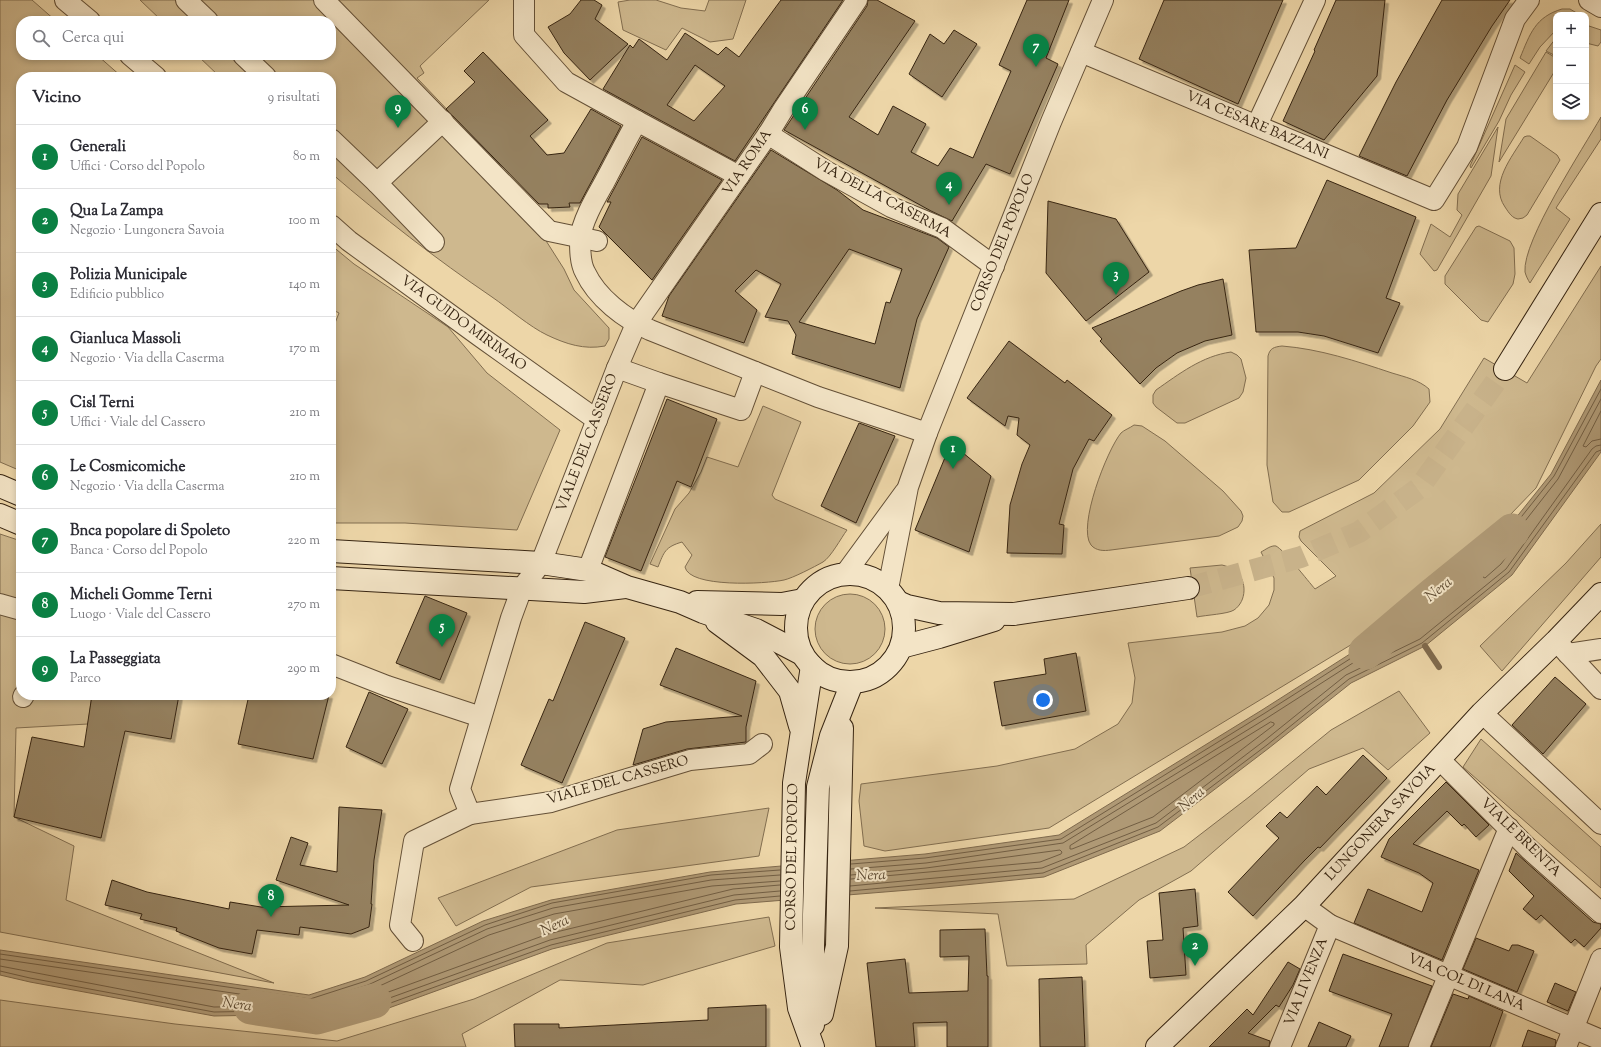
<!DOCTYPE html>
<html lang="it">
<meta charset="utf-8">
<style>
:root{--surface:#fff;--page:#f2f2f3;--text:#2b2b33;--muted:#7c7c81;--line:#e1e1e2;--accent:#0b8043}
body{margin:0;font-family:"Sorts Mill Goudy",serif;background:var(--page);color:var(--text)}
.controls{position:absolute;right:12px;top:12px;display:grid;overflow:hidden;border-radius:8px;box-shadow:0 2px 6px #0003}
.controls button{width:36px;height:36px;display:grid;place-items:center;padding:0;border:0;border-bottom:1px solid var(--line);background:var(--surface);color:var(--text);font:20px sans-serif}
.you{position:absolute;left:1043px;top:700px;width:14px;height:14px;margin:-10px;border:3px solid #fff;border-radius:50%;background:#1a73e8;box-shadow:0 0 0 6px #1a73e833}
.badge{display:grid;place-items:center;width:26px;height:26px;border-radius:50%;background:var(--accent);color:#fff;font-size:13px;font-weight:700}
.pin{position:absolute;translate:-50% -33px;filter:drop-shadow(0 1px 2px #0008)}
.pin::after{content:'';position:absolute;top:21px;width:14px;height:12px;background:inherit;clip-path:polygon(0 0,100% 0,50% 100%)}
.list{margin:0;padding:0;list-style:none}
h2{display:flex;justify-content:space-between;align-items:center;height:52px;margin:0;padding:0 16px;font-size:17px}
h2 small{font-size:13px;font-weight:400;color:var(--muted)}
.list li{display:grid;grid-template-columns:26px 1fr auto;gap:12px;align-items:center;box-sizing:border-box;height:64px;padding:0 16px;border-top:1px solid var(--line)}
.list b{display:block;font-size:15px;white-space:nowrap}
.list p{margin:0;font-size:13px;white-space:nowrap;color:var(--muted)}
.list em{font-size:13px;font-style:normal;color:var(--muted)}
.icon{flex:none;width:22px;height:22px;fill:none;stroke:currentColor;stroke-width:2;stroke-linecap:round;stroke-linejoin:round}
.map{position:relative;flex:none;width:1601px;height:1047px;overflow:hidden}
.search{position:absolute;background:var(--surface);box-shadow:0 2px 6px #0003;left:16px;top:16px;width:320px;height:44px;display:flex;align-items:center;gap:10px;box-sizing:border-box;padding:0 14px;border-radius:16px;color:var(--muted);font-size:15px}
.panel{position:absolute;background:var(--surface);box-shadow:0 2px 6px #0003;left:16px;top:72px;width:320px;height:628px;border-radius:16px}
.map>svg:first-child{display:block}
.green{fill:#ceb88e;stroke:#826e50}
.water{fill:#af9975;stroke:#7f6a4d}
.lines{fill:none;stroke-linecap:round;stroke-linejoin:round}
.shore{stroke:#725e43;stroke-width:1}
.stream{stroke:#7f6a4d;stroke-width:6}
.river{stroke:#af9975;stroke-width:35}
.building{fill:#958160;stroke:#362411;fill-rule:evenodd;filter:url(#shadow)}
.secondary-tunnel{stroke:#c8b28a;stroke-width:22;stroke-dasharray:22 11;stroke-linecap:butt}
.street-casing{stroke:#645037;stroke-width:22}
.secondary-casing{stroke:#362411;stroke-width:24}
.street{stroke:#f3e4c6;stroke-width:20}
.secondary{stroke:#f3e4c6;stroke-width:22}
.labels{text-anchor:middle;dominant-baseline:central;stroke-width:4;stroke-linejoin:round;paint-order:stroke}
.street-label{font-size:14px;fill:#362411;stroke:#f3e4c6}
.water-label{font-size:15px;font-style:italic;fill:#5a472f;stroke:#f3e4c6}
</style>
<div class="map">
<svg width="1601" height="1047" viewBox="0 0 1601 1047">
<defs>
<filter id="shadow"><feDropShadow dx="3.5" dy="3.5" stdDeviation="0" flood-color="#0004"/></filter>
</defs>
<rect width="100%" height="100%" fill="#edd6a8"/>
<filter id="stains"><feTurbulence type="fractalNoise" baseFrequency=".005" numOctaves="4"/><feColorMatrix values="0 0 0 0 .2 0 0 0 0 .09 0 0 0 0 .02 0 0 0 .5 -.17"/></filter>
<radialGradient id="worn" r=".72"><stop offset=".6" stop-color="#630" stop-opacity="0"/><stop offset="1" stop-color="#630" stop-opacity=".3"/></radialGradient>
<g class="green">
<path d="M0,0H32L56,21H21V55H97L122,77H21V471L0,462Z"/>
<path d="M140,0H489L420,66L424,73L417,78L500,165L509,178L543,236L564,269L574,290L609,328V339L605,346C584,350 566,344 547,335C530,327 508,308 492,297C436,259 382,217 331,173V77H220L197,55H331V21H162Z"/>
<path d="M630,0H656L681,8L705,11L709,0H746L733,39L710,42L682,28L666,50L623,30L618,2Z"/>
<path d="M1562,9H1570L1580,15H1556V30L1540,47L1529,64L1520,58C1530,34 1535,17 1562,9Z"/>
<path d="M1586,25L1601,30V42L1598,46L1586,43Z"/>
<path d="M1556,38V56L1546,51Z"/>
<path d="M1546,52L1556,58V69L1499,162L1506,119Z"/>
<path d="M1515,65L1525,72L1511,95L1499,121L1471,168L1470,166Z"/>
<path d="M1601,117V139L1556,208L1570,219L1530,283C1528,280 1526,276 1525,272C1522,241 1584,147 1601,117Z"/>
<path d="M1498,127L1491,176L1437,270L1434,271L1420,254L1431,224L1450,237L1462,215L1457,210L1458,194Z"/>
<path d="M1527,136H1530L1557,155L1560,160L1527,215L1523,218L1518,219C1512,218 1509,213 1505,207C1489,184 1512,157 1524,137Z"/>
<path d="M1479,226L1510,241L1514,248L1515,274L1513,284L1488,322L1481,320L1445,284V276L1476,227Z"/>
<path d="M331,245L354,264L448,327L487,373L560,430L517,530L405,523H331V333L339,313L331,309Z"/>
<path d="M1601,266V359L1596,366L1536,488L1433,595L1049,828L885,851L864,846L859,801L861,784L997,766L1075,749L1118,724L1132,703L1135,678L1128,643L1222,632L1245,626L1258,618L1269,605L1274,590V578L1261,552C1265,550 1271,545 1276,546C1284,550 1308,581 1315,589L1336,576L1301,541L1299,537L1300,531L1374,493L1440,429L1484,358L1527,383Z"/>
<path d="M1282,346C1320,349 1356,361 1392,373C1405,377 1419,380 1429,389L1430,402L1413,426L1359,480L1289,512H1282L1273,502L1267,465L1268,356C1270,348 1274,347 1282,346Z"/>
<path d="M1231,352L1237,355L1241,359L1246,378L1243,392L1239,398L1185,423H1177L1156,407L1153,403V395L1156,390C1179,374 1202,356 1231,352Z"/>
<path d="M763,406L801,422L772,495L775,499L847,530C841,538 831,557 823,562C814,567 793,578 784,580C766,584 689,588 685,567L692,555L682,542C665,547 664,552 658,567L650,564L675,509L689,493L701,472L707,457L738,467Z"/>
<path d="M1134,425L1142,426L1165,441L1223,491L1241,511L1243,516L1242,521L1238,527L1219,536L1111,550C1104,551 1096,551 1091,545C1077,527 1107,450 1121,433C1124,430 1130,428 1134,425Z"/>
<path d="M1601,524V557L1502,671L1480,646L1566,563Z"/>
<path d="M0,534L21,541V695H92L88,724L16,728L14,817L74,846L66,900L274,983L0,932Z"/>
<path d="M1222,565C1226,566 1233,568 1236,571C1247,581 1247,601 1234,610C1228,614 1206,615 1197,617L1190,568Z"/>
<circle cx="850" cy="629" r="35"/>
<path d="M1399,691L1430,733L1388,770L1363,748L1309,769L1191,871L1139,900L1086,945L1087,964L1007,966L998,914L875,908L1074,899L1184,847L1249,797L1331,730Z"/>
<path d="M1481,739L1601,847V888L1463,767Z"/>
<path d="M769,808L759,856L531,887L456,926L438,898L617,830Z"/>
<path d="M769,917L775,946L643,985L560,980L462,1034L466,1047H0V1000L175,1024L337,1041L474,999L607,943Z"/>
</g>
<path class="water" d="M1601,380V452L1512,575L1425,646L1351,683L1269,748L1160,831L1044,877L934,888L736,904L552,949L375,1013L214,1016L30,982L0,975V950L309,995L365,977L483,921L551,900L710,872L925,854L1059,835L1262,710L1441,596L1515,519L1551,474Z"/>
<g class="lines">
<g class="shore">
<path d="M1601,411L1583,446L1586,447L1592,441L1601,439"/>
<path d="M1511,545L1513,548L1501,564L1485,578L1483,577V575Z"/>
<path d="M1271,722L1274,723V725L1153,817L1072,849H1070V846Z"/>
<path d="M851,864L925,858L1061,839L1265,713L1444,599L1518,521L1554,476L1601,389"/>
<path d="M851,869L926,863L1063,843L1267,718L1448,602L1522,525L1558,479L1601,399"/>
<path d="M851,879L1040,862L1061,854L1062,852L1060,850L926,868L851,875"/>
<path d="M780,885L733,889L548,934L372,998L359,999L357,997L358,995L371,990L489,935L554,914L712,886L780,881"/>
<path d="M850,886L1042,868L1156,823L1264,741L1346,675L1420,639L1506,569L1592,449L1596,446L1601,445"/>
<path d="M780,891L734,895L550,940L373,1004L319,1005L317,1004L318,1001L368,985L487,929L553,908L711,880L780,875"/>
<path d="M850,891L1043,873L1158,827L1267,745L1349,679L1422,643L1509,572L1596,452L1601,450"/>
<path d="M0,954L310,999L366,981L485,925L552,903L711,875L780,870"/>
<path d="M0,959L294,1002L296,1004L294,1006L214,1007L0,966"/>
<path d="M0,971L30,978L214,1012L374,1009L551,945L735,900L780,896"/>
</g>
<path class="stream" d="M1425,646L1439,667"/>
<g class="river">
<path d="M1366,652L1433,595L1512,531"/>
<path d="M251,1007L317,1017L374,1001"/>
</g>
</g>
<g class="building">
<path d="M581,0H594L602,5L595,19L628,44L590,80L564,53L548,27L570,14Z"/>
<path d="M781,0H843L735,161L603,89L630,45L633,48L639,39L667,60L685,33L718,55L726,47L739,57ZM695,65L725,86L694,121L667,105Z"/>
<path d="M868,0H877L915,21L849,117L878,135L893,106L926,124L911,152L938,166L950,148L973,158L1011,71L999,65L1027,0H1069L1046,58L1058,64L1010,174L986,164L952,221L931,211L784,130L867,6Z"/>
<path d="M1164,0H1283L1238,104L1139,59Z"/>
<path d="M1336,0H1385L1377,76L1324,140L1283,121L1315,51L1314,50Z"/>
<path d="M1442,0H1510L1492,26L1447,100L1407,176L1359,156L1396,82Z"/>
<path d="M954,30L977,44L942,97L909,74L930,34L944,44Z"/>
<path d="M483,52L548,120L530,136L547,155L564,153L591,109L621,126L580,203H569L570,207L548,208V204H539L446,109L475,82L464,71Z"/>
<path d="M642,137L722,180L652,280L599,227L611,202H607Z"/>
<path d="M771,150L837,190L863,210L937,238L949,247L917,319L900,388L792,354L796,335L788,321L765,317L781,284L756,270L735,291L757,310L744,343L662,316L669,296ZM849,249L902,269L890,303L886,302L875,344L799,322Z"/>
<path d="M1327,180L1416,217L1386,298L1400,303L1378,353L1324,336L1298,332H1256L1249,250L1296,248Z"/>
<path d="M1048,201L1116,219L1149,272L1086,321L1046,273Z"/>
<path d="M1223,279L1232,335L1205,341L1177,353L1156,368L1140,384L1100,341L1102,339L1092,328L1181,291L1198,285Z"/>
<path d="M1009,341L1065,383L1067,380L1112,415L1094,441L1089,439L1073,469L1059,524L1064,525L1062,554L1007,553L1010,505L1022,464L1030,445L1017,435L1019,418L1008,416L1005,426L967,398Z"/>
<path d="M667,399L717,419L691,487L677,481L641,571L605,557Z"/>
<path d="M859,423L895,436L856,523L821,506Z"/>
<path d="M951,443L991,476L969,552L915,530Z"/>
<path d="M425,596L467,613L440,680L396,663Z"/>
<path d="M585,622L625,638L562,783L521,765L549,699L553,701Z"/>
<path d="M676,648L756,681L746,727V742L687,749L633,765L643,729L666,722L742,716L660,685Z"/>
<path d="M1076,653L1086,711L1002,726L994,682L1046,674L1044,659Z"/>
<path d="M1555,677L1586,704L1543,754L1512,725Z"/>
<path d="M369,692L408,709L382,764L346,747Z"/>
<path d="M92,695H179L171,739L125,731L101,838L14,817L32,737L84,747Z"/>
<path d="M249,695H329L313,759L238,744Z"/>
<path d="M1363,755L1387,778L1320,848L1318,847L1304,861L1253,916L1228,892L1279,838L1266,826L1280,812L1287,818L1317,786L1326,795Z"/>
<path d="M1446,782L1489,825L1476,837L1464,824L1462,826L1447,811L1413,844L1479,870L1442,960L1354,923L1368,889L1422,912L1433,883L1419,873L1381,857L1389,839Z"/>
<path d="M339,807L382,810L374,860L371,904H372L369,927L351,934L300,927L299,935L257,930L252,954L219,948L176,931L177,928L140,919L142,914L105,905L112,880L147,892L229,909L230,902L261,907L349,905L276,880L291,837L308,843L300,865L337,872Z"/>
<path d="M1516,853L1593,922L1601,924V928L1584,947L1575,939L1571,943L1541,915L1536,920L1523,909L1534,896L1509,871Z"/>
<path d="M1195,889L1198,926L1183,928L1186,975L1150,978L1147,941L1163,940L1159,893Z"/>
<path d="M985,929L987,976H988V1047H947V1022L913,1023L915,1047H876L867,963L905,959L909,993L968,991L969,956L940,957V930Z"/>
<path d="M1476,938L1509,951L1512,945H1518L1534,951L1517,992L1463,969Z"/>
<path d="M1343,954L1432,986L1408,1047H1379L1392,1014L1329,991Z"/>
<path d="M1288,962L1300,969L1293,985L1279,1007L1276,1005L1248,1033L1270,1041L1269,1047H1209L1247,1009L1253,1015Z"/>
<path d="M1082,977L1085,1047H1040L1039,979Z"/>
<path d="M1555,983L1576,992L1568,1011L1547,1002Z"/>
<path d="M1453,994L1468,999L1469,996L1503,1011L1490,1047H1431Z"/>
<path d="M766,1005V1047H515L514,1024H559V1028L708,1020V1008Z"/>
<path d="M1319,1022L1351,1036L1346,1047H1308Z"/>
<path d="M1528,1030L1556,1040L1555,1047H1522Z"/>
</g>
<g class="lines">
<path class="secondary-tunnel" d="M1188,588L1301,557L1359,532L1419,488L1505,369"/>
<g class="street-casing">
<g id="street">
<path d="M65,0L90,21"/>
<path d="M186,0L208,21"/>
<path d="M324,0L549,231L597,241"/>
<path d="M524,0V35L566,82L637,121C626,141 615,162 604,183C595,199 582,221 580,239C580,249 580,263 585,272C597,298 625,319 650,330L818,397L927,433"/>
<path d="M1589,0L1601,7"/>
<path d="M1081,52L1434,200L1467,147L1515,19L1529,0"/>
<path d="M130,55L156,77"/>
<path d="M243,55L266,77"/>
<path d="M637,121L739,176"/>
<path d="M1257,125L1315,0"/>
<path d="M768,134L826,171L891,207L942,228L994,266"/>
<path d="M331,139L377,183L443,121"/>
<path d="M377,183L434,242"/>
<path d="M331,225L349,241L478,335L597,420"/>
<path d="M617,368L659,383L741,410L755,372"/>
<path d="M588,570L659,383"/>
<path d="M845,574L905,492"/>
<path d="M888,589L908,487L927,433L1051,122L1103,0"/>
<path d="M0,604L21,610"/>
<path d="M1556,641L1601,689"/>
<path d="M1568,654L1601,649"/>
<path d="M331,664L387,686L481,717"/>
<path d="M23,697L24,695"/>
<path d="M1482,713L1601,824"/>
<path d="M762,744L749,754L690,760L551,802L470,814L460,789L511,618L522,588L541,563L617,368L636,324L768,134L784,108L857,0"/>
<path d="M1440,760L1529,849L1601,913"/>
<path d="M1330,925L1601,1040"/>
<path d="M413,941L400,925L414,841L470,814"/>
<path d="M1280,1047L1330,925L1304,906"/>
<path d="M1419,1047L1509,828"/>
<path d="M1566,1047L1601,959"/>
</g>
</g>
<g class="secondary-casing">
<g id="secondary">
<path d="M1505,369L1601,214"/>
<path d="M0,486L21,495"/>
<path d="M0,515L21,524"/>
<path d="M331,551L541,563L588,570L627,587L680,602L703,612L756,630L802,654"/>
<circle cx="850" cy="628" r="54"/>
<path d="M331,578L584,592L625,587"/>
<path d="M697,602L782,604L803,600"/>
<path d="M898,602L907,606L939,613L1014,614L1188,588"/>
<path d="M717,622L763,656L790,691L800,726"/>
<path d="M901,647L939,637L994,620"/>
<path d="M812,666L794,783L791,947L799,1008L813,1047"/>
<path d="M822,1014L837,946L842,728"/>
<path d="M813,1025V946L818,787L831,736L850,688L851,682"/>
<path d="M1157,1047L1304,906L1482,713L1556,641L1601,594"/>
</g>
</g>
<use href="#street" class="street"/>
<use href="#secondary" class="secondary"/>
</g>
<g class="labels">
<g class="street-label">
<text transform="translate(1257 126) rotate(23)">VIA CESARE BAZZANI</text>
<text transform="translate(748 163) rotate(-56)">VIA ROMA</text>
<text transform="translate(882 199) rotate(28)">VIA DELLA CASERMA</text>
<text transform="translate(1003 243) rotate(-68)">CORSO DEL POPOLO</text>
<text transform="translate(463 324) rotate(36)">VIA GUIDO MIRIMAO</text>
<text transform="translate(588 443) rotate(-69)">VIALE DEL CASSERO</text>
<text transform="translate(618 781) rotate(-16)">VIALE DEL CASSERO</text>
<text transform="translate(1381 823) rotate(-47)">LUNGONERA SAVOIA</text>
<text transform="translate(1520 838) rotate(44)">VIALE BRENTA</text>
<text transform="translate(793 857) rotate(-89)">CORSO DEL POPOLO</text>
<text transform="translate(1307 982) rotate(-68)">VIA LIVENZA</text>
<text transform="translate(1466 983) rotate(23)">VIA COL DI LANA</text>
</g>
<g class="water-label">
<text transform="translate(1439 590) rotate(-39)">Nera</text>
<text transform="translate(1192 800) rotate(-41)">Nera</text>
<text transform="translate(871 876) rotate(-2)">Nera</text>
<text transform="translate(555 926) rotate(-25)">Nera</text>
<text transform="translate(237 1005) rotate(9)">Nera</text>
</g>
</g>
<rect width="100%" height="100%" filter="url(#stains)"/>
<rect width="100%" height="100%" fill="url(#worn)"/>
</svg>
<div class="controls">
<button>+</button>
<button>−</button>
<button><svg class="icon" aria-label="layers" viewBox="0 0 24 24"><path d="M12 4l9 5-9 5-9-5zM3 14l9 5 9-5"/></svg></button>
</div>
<div class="you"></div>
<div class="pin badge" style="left:953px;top:469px">1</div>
<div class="pin badge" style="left:1195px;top:966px">2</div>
<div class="pin badge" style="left:1116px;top:295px">3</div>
<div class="pin badge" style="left:949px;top:205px">4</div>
<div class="pin badge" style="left:442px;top:647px">5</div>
<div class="pin badge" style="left:805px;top:130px">6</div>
<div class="pin badge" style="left:1036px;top:67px">7</div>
<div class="pin badge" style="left:271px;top:917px">8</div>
<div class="pin badge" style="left:398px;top:128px">9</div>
<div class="search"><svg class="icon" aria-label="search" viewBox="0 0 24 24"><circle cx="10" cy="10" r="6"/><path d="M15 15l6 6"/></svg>Cerca qui</div>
<section class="panel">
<h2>Vicino<small>9 risultati</small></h2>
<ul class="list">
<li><span class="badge">1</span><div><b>Generali</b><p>Uffici · Corso del Popolo</p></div><em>80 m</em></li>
<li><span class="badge">2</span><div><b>Qua La Zampa</b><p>Negozio · Lungonera Savoia</p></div><em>100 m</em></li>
<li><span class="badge">3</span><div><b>Polizia Municipale</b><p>Edificio pubblico</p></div><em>140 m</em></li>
<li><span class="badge">4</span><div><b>Gianluca Massoli</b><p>Negozio · Via della Caserma</p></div><em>170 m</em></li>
<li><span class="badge">5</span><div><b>Cisl Terni</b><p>Uffici · Viale del Cassero</p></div><em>210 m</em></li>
<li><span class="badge">6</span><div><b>Le Cosmicomiche</b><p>Negozio · Via della Caserma</p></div><em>210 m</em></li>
<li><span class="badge">7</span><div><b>Bnca popolare di Spoleto</b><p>Banca · Corso del Popolo</p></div><em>220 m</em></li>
<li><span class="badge">8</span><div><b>Micheli Gomme Terni</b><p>Luogo · Viale del Cassero</p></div><em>270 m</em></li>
<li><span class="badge">9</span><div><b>La Passeggiata</b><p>Parco</p></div><em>290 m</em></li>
</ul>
</section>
</div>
